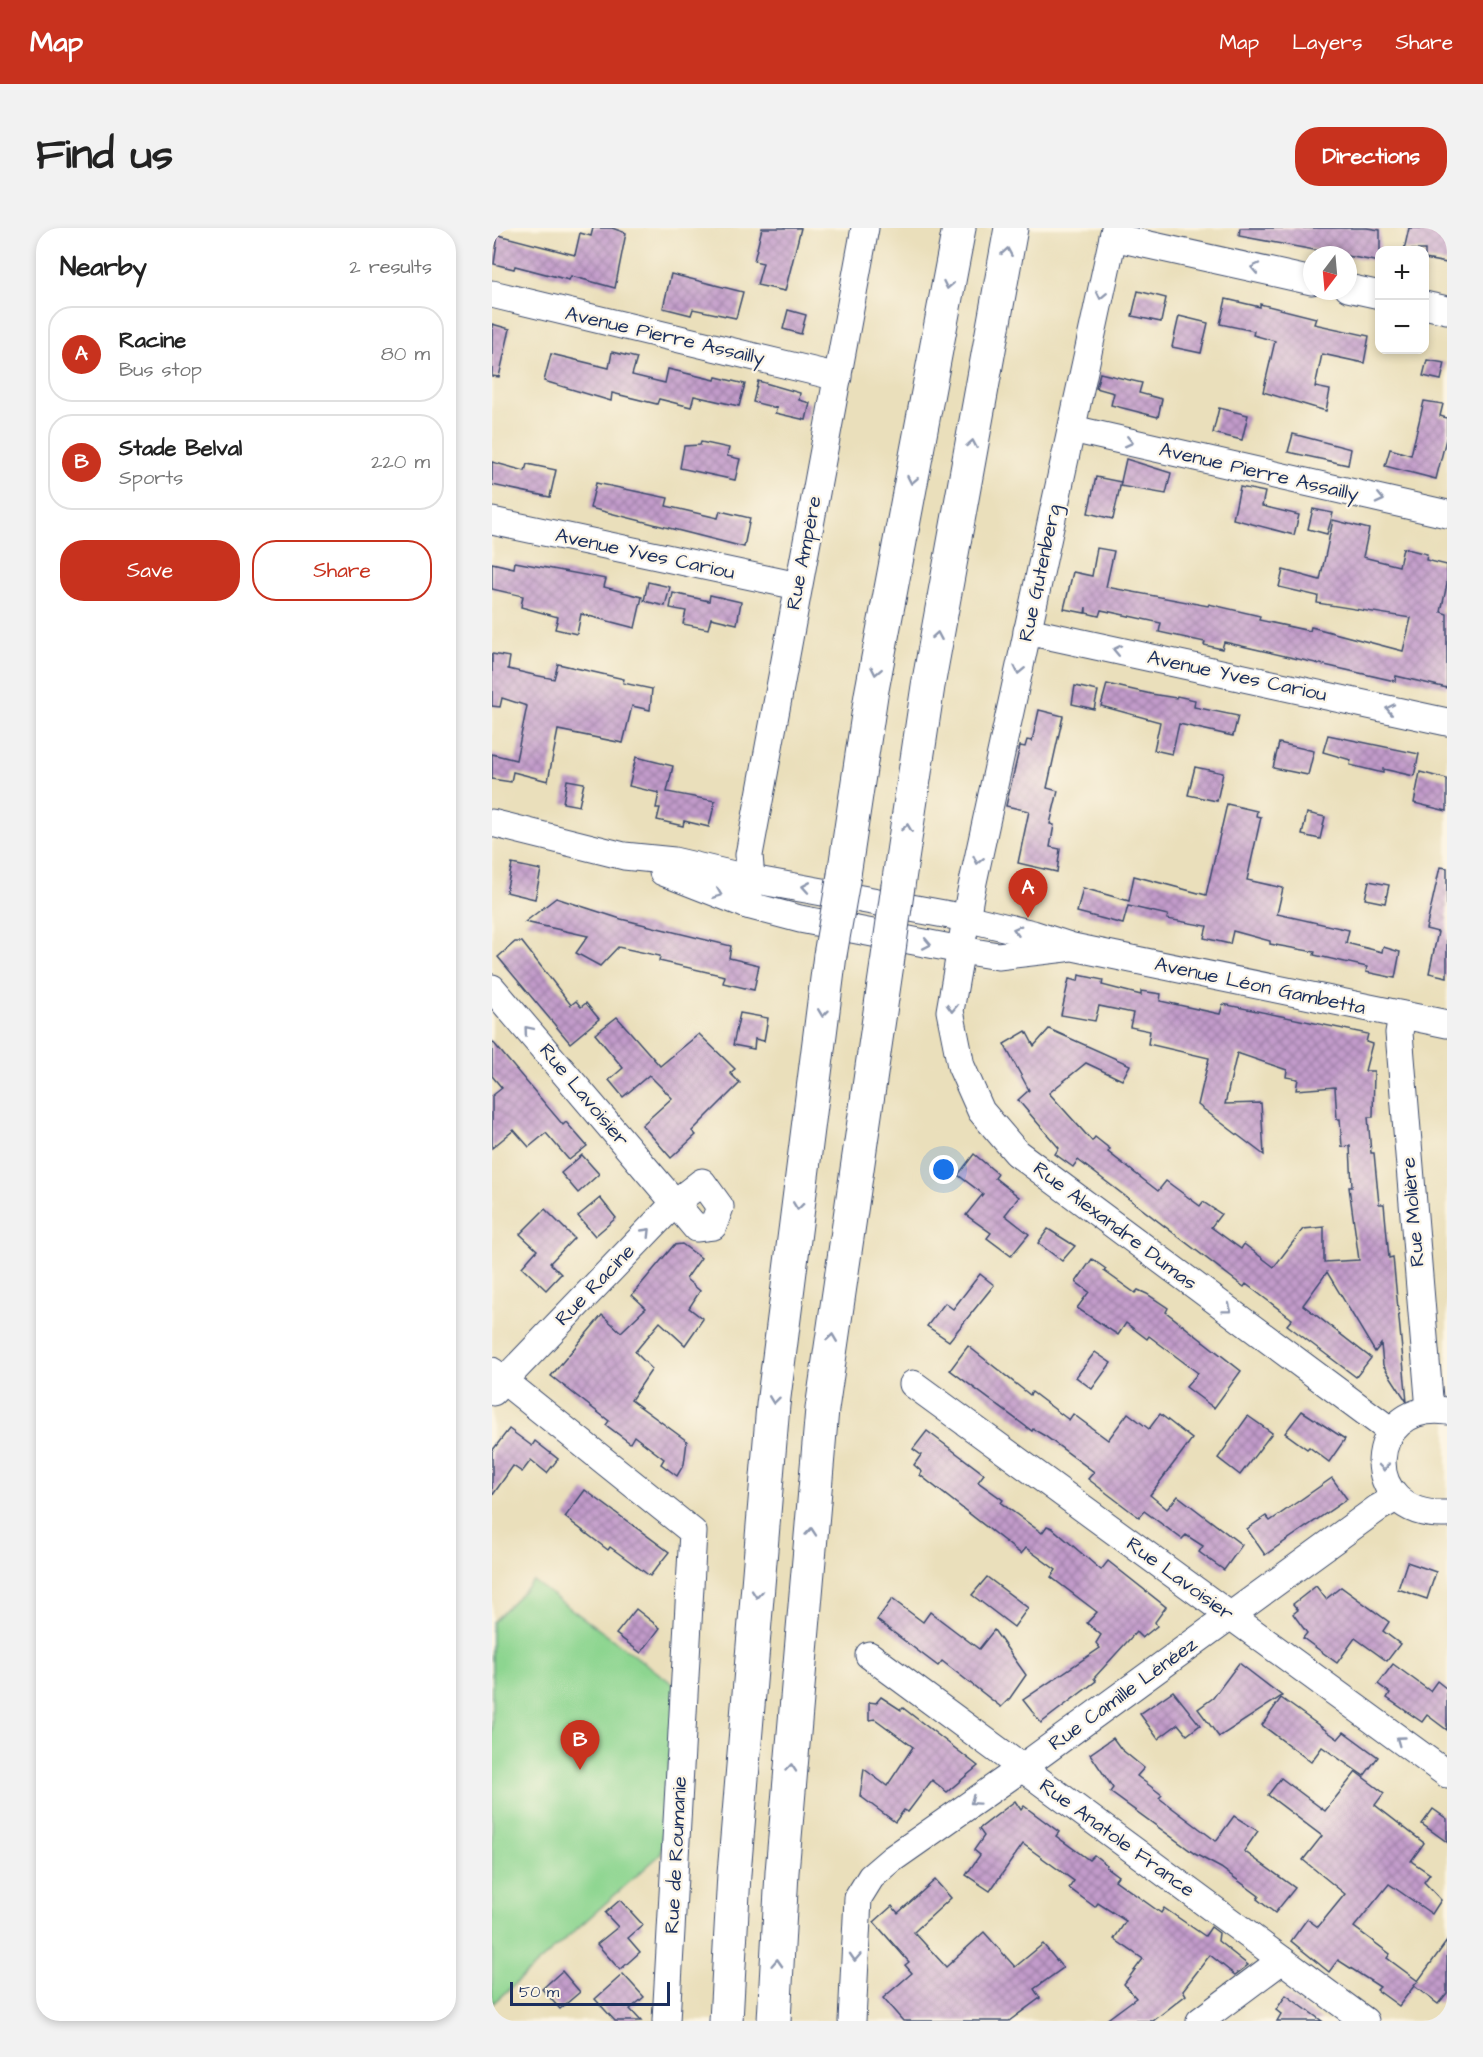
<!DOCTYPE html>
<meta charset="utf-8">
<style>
:root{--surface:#fff;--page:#f2f2f2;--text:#222;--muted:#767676;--line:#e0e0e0;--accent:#c8321e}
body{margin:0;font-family:"Architects Daughter",sans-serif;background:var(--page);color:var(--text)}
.controls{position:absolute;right:18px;top:18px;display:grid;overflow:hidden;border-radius:12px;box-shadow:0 3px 9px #0003}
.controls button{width:54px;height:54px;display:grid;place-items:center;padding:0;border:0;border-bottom:2px solid var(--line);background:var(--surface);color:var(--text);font:30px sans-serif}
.compass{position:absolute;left:811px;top:18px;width:54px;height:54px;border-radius:50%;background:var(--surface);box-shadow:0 3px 9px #0003;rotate:196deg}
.scale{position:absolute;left:18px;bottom:15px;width:160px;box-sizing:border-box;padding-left:6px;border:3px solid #1b2f5e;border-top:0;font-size:16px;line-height:21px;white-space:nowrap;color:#1b2f5e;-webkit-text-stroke:4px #fcf5e5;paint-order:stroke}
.you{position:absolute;left:452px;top:942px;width:21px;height:21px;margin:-15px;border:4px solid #fff;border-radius:50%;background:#1a73e8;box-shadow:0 0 0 9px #1a73e833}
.badge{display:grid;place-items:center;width:39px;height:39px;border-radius:50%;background:var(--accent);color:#fff;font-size:20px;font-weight:700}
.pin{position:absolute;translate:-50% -50px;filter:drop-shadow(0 2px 3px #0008)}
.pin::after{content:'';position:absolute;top:32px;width:21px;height:18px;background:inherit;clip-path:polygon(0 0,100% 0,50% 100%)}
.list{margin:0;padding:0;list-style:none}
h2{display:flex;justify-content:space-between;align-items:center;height:78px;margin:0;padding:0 24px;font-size:26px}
h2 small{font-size:20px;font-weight:400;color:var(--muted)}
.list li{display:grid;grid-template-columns:39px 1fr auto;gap:18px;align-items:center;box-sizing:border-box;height:96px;margin:0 12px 12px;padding:0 12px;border:2px solid var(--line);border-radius:24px}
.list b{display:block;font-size:22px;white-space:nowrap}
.list p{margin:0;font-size:20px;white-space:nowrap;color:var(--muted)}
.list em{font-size:20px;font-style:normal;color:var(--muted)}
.actions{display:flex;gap:12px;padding:18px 24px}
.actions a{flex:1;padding:14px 0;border:2px solid var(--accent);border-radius:24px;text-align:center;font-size:21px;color:var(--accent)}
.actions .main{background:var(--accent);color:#fff}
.map{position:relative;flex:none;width:955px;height:1793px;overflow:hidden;border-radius:24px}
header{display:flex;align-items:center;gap:36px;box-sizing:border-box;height:84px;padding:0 30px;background:var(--accent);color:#fff}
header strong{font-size:28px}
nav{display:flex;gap:33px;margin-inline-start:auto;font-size:21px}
.intro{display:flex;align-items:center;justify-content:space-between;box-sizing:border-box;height:144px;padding:0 36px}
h1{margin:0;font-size:42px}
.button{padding:15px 27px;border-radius:24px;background:var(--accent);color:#fff;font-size:21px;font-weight:700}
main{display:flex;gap:36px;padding:0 36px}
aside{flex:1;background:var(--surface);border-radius:24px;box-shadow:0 3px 9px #0003}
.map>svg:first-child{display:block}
.grass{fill:#8dd590;stroke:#548277;stroke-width:1.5}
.building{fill:url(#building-cross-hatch)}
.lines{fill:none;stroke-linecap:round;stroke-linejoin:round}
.minor-casing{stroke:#3a496c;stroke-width:29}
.highway-casing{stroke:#3a496c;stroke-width:35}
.minor{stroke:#fff;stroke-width:27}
.highway{stroke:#fff;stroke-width:33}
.highway-bridge-casing{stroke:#3a496c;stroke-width:35;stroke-linecap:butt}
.highway-bridge{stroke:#fff;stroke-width:33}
.oneway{stroke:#8d97ae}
.labels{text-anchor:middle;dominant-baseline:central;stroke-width:4.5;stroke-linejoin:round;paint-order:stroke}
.street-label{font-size:20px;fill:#1b2f5e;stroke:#fcf5e5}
</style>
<header>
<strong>Map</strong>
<nav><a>Map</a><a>Layers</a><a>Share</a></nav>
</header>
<div class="intro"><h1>Find us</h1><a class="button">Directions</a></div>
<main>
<aside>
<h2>Nearby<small>2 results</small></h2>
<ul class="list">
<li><span class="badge">A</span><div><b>Racine</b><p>Bus stop</p></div><em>80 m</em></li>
<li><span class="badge">B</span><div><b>Stade Belval</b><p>Sports</p></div><em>220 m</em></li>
</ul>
<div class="actions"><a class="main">Save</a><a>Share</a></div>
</aside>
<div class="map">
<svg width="955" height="1793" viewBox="0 0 955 1793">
<defs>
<pattern id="building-cross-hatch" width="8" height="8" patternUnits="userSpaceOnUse" patternTransform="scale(1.5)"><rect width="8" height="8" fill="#c29bca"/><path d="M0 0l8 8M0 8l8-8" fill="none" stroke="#9d7fa7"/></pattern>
</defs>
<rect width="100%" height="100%" fill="#fcf5e5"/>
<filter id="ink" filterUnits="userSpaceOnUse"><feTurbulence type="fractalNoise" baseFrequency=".0167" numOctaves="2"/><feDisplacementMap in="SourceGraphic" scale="12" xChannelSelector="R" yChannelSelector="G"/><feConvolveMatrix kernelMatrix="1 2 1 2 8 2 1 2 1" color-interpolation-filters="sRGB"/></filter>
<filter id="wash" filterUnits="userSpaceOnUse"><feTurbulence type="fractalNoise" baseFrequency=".008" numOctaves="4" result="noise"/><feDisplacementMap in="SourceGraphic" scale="24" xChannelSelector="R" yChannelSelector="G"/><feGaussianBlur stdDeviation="1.35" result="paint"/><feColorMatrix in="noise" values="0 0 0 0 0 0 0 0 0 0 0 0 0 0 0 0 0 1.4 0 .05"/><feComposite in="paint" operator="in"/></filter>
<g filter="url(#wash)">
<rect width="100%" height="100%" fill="#eadfbb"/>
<path class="grass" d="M41,1353L184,1458L169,1626L0,1776V1394Z"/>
<g id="blocks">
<g class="building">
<path d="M101,0H120L134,5L123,60L79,48L77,52L23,38L22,41L2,36L6,7L83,27L88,5L99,8Z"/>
<path d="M270,0H309L293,63L265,57L271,35L262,33Z"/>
<path d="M748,0H875L888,2V34L747,8Z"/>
<path d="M917,0H955V35L933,31V22H912Z"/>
<path d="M179,46L251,64L244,90L201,81L199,87L171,80Z"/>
<path d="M646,63L674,70L669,94L640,88Z"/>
<path d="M734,71L768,79V76L824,90L822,96L877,108L872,135L830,126L823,159L838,162L834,183L771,164L783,113L761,107L762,103L728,96Z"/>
<path d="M296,82L314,87L309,106L291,101Z"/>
<path d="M687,88L716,95L709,125L680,119Z"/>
<path d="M0,96L18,101L7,149L0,148Z"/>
<path d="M120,124L145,130L140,147L173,155L176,141L223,152L224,149L253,156L247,178L202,168L199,179L167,171L165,176L120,165L119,173L52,153L59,126L117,140Z"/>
<path d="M935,132L953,135L949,152L931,148Z"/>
<path d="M608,145L650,155L647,165L670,171L666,189L619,177L622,165L604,160Z"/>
<path d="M266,153L308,165L307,172L318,175L314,192L283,185L285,180L261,174Z"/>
<path d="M932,173L951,176L948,188L955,190V207L944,251L893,238L898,221L919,227Z"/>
<path d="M727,180L756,187L750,212L721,205Z"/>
<path d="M801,206L859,221L856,237L796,224Z"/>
<path d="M209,214L237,220L235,228L248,231L243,252L188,240L192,218L208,217Z"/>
<path d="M634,231L679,245L674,266L628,258Z"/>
<path d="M0,234L33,243L35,236L64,242L58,269L0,257Z"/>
<path d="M604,249L629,254L621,291L596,285Z"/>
<path d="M104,255L176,270L174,278L226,290L228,283L258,290L252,319L98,280Z"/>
<path d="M748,259L773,264L770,278L807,287L802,307L741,291Z"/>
<path d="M821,281L841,285L835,306L816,301Z"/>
<path d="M841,292L877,301L871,329L907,338L911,320L935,326L934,332L955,337V356L949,384L955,386V460L904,448L903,453L732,414L730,421L712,417L713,414L667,404L669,395L609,382L607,388L594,385V379L593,385L572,381L581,344L600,348L605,320L622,323L614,359L716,378L717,376L768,388L767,392L818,403L819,399L911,423L919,390L825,375L826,368L787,359L791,342L828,352Z"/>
<path d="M23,334L114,351L112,359L150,369L143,400L89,386L85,406L63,401L66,389L29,379L31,368L0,361V335L22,340Z"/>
<path d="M156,354L178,359L173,378L152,373Z"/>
<path d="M181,365L217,373L218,367L249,374L245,396L219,390L216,401L191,396L194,383L178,380Z"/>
<path d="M0,426L18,429L16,441L42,447L62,451L66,436L132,451L131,455L160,461L158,482L140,478L131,515L66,502L56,553L21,544L19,554L0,551V526L24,532L35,478L10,470L8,479L0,478Z"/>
<path d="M615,456L659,466L684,470L685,468L703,472L702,479L746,488L741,508L687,496L680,526L662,522L668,494L609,478Z"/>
<path d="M583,458L606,463L602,481L580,476Z"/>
<path d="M547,482L571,488L555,560L566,563L558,596L562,597L558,619L568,621L565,644L526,635L537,583L514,578L528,518L533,519L535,512L540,513Z"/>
<path d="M836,507L927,526L922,548L891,541V545L858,537L859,532L831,524Z"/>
<path d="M787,515L822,523L816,547L781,540Z"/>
<path d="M144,529L181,538L175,564L223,573L217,599L192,593L191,598L165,592L168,580H164L167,565L137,558Z"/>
<path d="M703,539L731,545L725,573L696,567Z"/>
<path d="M928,544L955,551V583L922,575Z"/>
<path d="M75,552L92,555L87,578L71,575Z"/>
<path d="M735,576L765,583L764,588L769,589L755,652L791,660L785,686L857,702L854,715L890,724L891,719L908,724L903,750L874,744L875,739L822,727L823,724L778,716V713L741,703L738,716L712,710L715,698L675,691L676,687L636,678L631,696L585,684L591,660L637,673L642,648L714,667Z"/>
<path d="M815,585L833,589L828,611L810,607Z"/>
<path d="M20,636L49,642L43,671L14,664Z"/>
<path d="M948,639L955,640V749L937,745L946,704L934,701Z"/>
<path d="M877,653L897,657L893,675L873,671Z"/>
<path d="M64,670L129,691L239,718L237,730L267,737L262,762L231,755L233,748L167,733L168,728L126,719L108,738L84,725L96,708L33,694Z"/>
<path d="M23,714H30L79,777L84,773L89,779L94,775L107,791L78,815L6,729Z"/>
<path d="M587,747L611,752L610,757L649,767V763L669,766L668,773L728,786L731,776L876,806L874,814L880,816L873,843H882L881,889H876L879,925H882L887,976H892L897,1030L901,1029L915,1174L891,1137L889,1116L883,1124L835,1044L811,1077L879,1130L864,1149L795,1097L800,1091L754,1056L752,1059L586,932L581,939L563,926L567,920L526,872L537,862L512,816L534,803L542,818L557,801L638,837L630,852L594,835L557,865L600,913L603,909L618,921L616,924L666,963L674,953L708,978L711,974L729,986L719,999L749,1021L752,1016L782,1039L811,1001L832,999V1034L867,1032L857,959H860L858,918L850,919L848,891H845L843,859L804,862L806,851L794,849L795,842L745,825L733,876L769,875L772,927L706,877L717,830L656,816L658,803L638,799L641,785L607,778L603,793L569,787L577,751L586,753Z"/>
<path d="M248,785L276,790L272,813L263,811L262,821L241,817Z"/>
<path d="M125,789L168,838L207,806L243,841L238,845L248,855L200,903L204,907L179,930L150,897L180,870L157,847L131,869L117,852L131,840L103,806Z"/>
<path d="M0,813L71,897L74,894L95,918L77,932L54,905L37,919L22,902L0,920V868L10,860L0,848Z"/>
<path d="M482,926L506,946L503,950L527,969L513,987L537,1006L519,1028L495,1010L499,1005L474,987L491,966L466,947Z"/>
<path d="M90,927L107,946L86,965L69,945Z"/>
<path d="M108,970L124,990L103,1008L86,988Z"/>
<path d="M53,981L82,1010L58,1035L69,1046L54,1062L30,1039L45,1022L28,1006Z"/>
<path d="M556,1001L583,1018L570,1033L546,1015Z"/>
<path d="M190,1016L209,1030L194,1051L208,1063L197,1080L211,1091L193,1117L168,1094L143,1124L160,1141L139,1172L195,1213L192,1236L185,1248L169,1236L172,1231L142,1208L138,1215L114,1197L117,1193L59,1148L110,1087L129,1104L154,1080L140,1067L182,1017Z"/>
<path d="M600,1031L614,1041L612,1043L643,1065L646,1062L655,1066L676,1080L674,1084L749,1143L722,1180L694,1159L706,1145L657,1108L655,1111L634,1095L626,1107L585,1080L597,1064L584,1054Z"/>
<path d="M488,1046L502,1057L457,1113L435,1098L453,1075L461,1081Z"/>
<path d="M476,1118L538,1167L540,1164L577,1192L581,1186L616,1212L636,1185L657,1201L668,1186L700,1211L658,1267L675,1281L686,1268L750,1317L732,1342L707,1324L711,1318L694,1307L690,1311L652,1283L647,1289L641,1285L596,1251L602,1244L553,1208L541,1201L540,1203L458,1142Z"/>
<path d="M603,1124L619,1135L600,1161L584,1149Z"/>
<path d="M810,1183L853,1211L837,1234L817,1219L815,1221L793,1205Z"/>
<path d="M756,1188L780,1205L748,1247L726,1230Z"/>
<path d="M17,1201L40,1218L43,1213L66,1231L55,1245L39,1232L30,1244L21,1238L0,1268V1223Z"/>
<path d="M435,1203L492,1246L486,1254L511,1272L509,1275L550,1305L555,1298L560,1300L609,1342L616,1333L674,1379L663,1394L665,1398L650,1410L644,1404L602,1450L604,1453L549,1495L531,1472L608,1420L604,1415L609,1407L595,1395L605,1384L559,1349L564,1342L534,1320L529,1326L428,1247L430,1244L422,1237L429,1227L421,1221Z"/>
<path d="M840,1250L855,1271L773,1327L755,1301L774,1288L778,1293Z"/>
<path d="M93,1262L177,1324L158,1348L118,1319L116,1322L73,1289Z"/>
<path d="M915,1334L944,1344L935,1371L906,1361Z"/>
<path d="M495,1349L536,1380L522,1399L480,1367Z"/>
<path d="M824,1358L834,1371L849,1359L897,1394L891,1403L908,1416L895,1433L863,1410L845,1435L811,1410L815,1405L801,1386L806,1382L801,1376Z"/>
<path d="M400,1371L431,1394L438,1384L487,1421L502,1402L534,1447L518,1470L509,1479L450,1433L446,1438L385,1392Z"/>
<path d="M144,1381L168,1400L149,1425L124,1406Z"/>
<path d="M747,1435L790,1468L727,1509L706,1481L721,1470Z"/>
<path d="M901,1436L938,1463L945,1453L955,1461V1502L935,1487L930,1494L895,1470L898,1465L886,1456Z"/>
<path d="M681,1463L708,1497L695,1507L686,1496L666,1511L648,1486Z"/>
<path d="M389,1469L409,1482L411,1480L486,1538L455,1564L440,1552L416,1584L412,1582L403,1594L368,1568L372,1541L395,1558L421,1519L383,1491L377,1492V1474L384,1475Z"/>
<path d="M789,1470L846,1511L852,1504L886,1529L872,1548L830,1519L819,1534L770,1497Z"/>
<path d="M621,1510L629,1521L652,1540L645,1548L670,1567L667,1570L724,1613L742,1588L766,1603L752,1623L803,1660L783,1685L765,1671L767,1668L729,1640L703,1626L618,1564L621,1560L598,1526Z"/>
<path d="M864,1544L892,1565L883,1577L932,1615L919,1633L938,1646L932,1654L949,1672L940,1686L897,1656L862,1699L898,1726L895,1730L926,1753L955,1713V1765L946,1776L922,1758L925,1754L907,1778L885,1762L888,1759L846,1732L837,1744L799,1713L815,1691L826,1699L853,1666L811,1632L830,1608L776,1567L789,1550L833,1583Z"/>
<path d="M523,1573L529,1582L532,1578L567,1604L564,1608L597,1632L602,1627L615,1637L614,1639L626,1648L623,1652L669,1685L672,1680L713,1708L719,1699L727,1705L726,1713L756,1737L743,1747L718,1727L691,1762L694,1767L661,1793H613L644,1770L632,1756L651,1731L622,1711L634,1693L606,1675L603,1679L577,1660L582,1653L531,1616L498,1663L474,1647L488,1627L482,1622L492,1608L487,1601Z"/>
<path d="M941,1581L955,1591V1614L930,1596Z"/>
<path d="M443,1652L459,1670L422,1704L454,1739L492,1704L523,1739L551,1716L571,1740L542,1761L548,1770L517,1793H411L391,1770L420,1745L413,1737L417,1734L382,1694L400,1678L406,1685Z"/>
<path d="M128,1672L151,1697L136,1710L148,1724L128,1742L105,1716L126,1699L113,1685Z"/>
<path d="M70,1743L88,1764L68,1781L50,1761Z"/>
<path d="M131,1746L152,1769L138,1781L149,1793H123L103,1771Z"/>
<path d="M794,1767L830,1793H785L789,1786L784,1782Z"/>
</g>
</g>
</g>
<g filter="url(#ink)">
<use href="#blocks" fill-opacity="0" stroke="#3a496c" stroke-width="1.5"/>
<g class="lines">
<g class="minor-casing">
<g id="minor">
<path d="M623,0L478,668L458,783L469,838L489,883L525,925L899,1203"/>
<path d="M621,9L820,53"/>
<path d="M856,60L888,67"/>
<path d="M0,66L346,149"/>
<path d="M932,77L955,82"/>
<path d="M580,201L955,286"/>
<path d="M0,293L306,358"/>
<path d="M535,403L955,494"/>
<path d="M0,595L132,628L182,633L259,651L474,690L541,706L581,719L955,796"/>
<path d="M171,644L255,677L308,691L469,722L506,728L574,720"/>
<path d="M255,677L259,651L257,627L373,0"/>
<path d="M0,760L183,975L204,1000L221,998L228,979L210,954L183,975L1,1164"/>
<path d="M910,787L907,805L937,1170L941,1181"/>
<path d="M0,1143L201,1304L174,1793"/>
<path d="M421,1156L955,1546"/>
<path d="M955,1183C873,1172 864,1290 955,1286"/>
<path d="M377,1427L873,1793"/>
<path d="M360,1793L366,1670L379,1649L400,1631L520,1547L886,1280L904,1270"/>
<path d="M708,1793L790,1732"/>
</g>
</g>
<g class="highway-casing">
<g id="highway">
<path d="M352,647L379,467L467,0"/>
<path d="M406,658L436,458L519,0"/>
<path d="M234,1793L242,1646L281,1177L338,727"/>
<path d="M282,1793L290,1644L330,1181L395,736"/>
</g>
</g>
<use href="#minor" class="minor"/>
<use href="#highway" class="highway"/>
<g class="highway-bridge-casing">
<g id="highway-bridge">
<path d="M338,727L352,647"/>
<path d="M395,736L406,658"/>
</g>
</g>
<use href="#highway-bridge" class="highway-bridge"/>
</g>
<defs><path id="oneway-chevron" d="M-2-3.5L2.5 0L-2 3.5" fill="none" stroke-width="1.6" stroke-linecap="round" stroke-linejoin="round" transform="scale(1.5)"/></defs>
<g class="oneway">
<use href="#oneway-chevron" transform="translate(515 24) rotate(-80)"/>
<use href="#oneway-chevron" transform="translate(763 40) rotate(-168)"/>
<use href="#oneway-chevron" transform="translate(456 57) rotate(101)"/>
<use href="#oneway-chevron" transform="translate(609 67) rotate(102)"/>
<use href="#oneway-chevron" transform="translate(637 214) rotate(13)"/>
<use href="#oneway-chevron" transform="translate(480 216) rotate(-80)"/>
<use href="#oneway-chevron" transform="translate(420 252) rotate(101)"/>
<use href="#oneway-chevron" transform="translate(888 271) rotate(13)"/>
<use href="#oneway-chevron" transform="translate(445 408) rotate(-80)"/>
<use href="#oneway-chevron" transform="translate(625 422) rotate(-168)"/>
<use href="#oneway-chevron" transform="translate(527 442) rotate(102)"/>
<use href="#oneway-chevron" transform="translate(384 443) rotate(101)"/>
<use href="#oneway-chevron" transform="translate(898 481) rotate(-168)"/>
<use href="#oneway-chevron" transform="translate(415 600) rotate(-82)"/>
<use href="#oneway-chevron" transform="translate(486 632) rotate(102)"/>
<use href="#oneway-chevron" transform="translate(314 659) rotate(-170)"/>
<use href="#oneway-chevron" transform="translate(226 666) rotate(22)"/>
<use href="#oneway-chevron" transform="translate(525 702) rotate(-165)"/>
<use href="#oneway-chevron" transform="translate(435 716) rotate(11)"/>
<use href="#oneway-chevron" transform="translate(460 780) rotate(92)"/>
<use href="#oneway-chevron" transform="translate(331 785) rotate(97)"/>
<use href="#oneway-chevron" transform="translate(36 802) rotate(-130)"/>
<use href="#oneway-chevron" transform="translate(306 978) rotate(97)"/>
<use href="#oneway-chevron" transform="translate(155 1004) rotate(-46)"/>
<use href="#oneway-chevron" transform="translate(736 1081) rotate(37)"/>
<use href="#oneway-chevron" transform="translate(340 1110) rotate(-82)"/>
<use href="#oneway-chevron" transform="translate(282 1172) rotate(97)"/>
<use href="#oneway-chevron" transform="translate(892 1239) rotate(85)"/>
<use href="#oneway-chevron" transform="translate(319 1304) rotate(-85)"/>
<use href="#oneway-chevron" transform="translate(265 1366) rotate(95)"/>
<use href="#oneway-chevron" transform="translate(908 1512) rotate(-144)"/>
<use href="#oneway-chevron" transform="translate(299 1540) rotate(-85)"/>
<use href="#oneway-chevron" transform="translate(482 1573) rotate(145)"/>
<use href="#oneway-chevron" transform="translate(363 1729) rotate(93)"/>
<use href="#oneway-chevron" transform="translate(285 1735) rotate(-87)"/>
</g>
</g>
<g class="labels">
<g class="street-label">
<text transform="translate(173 108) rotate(13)">Avenue Pierre Assailly</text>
<text transform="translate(767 244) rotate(13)">Avenue Pierre Assailly</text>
<text transform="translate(312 325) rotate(-79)">Rue Ampère</text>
<text transform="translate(153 326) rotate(12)">Avenue Yves Cariou</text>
<text transform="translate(548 345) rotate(-78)">Rue Gutenberg</text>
<text transform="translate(745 448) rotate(12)">Avenue Yves Cariou</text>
<text transform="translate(768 758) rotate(12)">Avenue Léon Gambetta</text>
<text transform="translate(92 867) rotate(50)">Rue Lavoisier</text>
<text transform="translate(921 984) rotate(-95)">Rue Molière</text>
<text transform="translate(623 998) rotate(37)">Rue Alexandre Dumas</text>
<text transform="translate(103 1057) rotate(-46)">Rue Racine</text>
<text transform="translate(688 1351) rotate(36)">Rue Lavoisier</text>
<text transform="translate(631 1466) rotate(-36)">Rue Camille Lénéez</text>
<text transform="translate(625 1610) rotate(36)">Rue Anatole France</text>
<text transform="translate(184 1627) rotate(-87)">Rue de Roumanie</text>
</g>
</g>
</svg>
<div class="controls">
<button>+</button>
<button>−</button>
</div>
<svg class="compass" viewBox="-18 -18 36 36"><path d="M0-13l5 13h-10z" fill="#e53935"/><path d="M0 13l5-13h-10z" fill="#767676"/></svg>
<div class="scale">50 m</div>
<div class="you"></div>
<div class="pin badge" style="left:536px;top:690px">A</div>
<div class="pin badge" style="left:88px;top:1542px">B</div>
</div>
</main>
